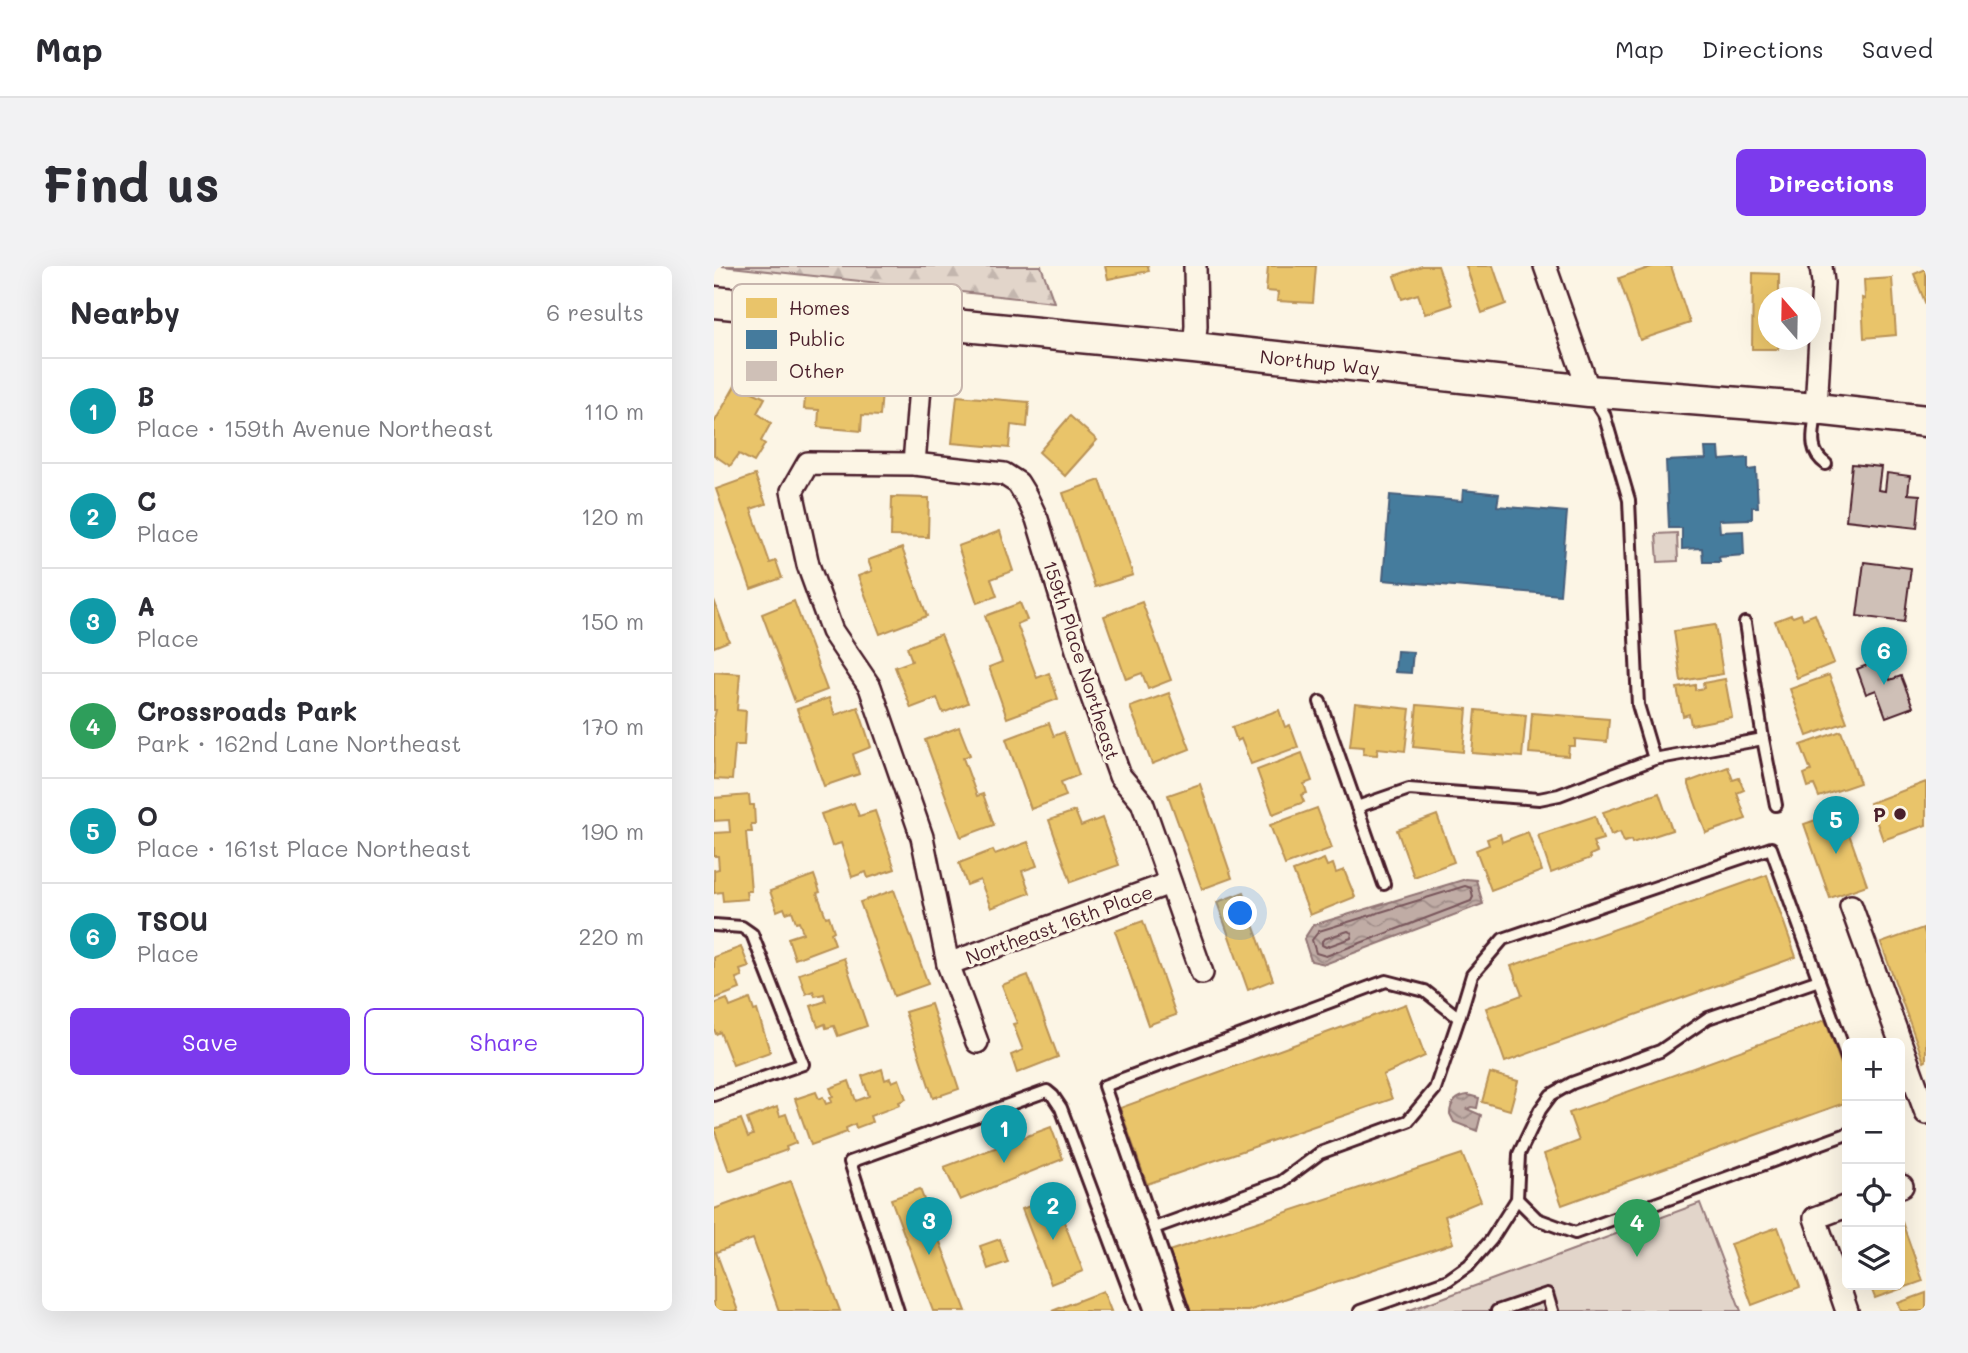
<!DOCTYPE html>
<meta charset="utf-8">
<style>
:root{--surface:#fff;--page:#f2f2f3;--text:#2b2b33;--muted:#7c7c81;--line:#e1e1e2;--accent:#7c3aed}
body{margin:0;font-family:Mali,sans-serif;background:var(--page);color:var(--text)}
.controls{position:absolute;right:21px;bottom:21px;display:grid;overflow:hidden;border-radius:10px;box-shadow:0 7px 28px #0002}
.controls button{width:63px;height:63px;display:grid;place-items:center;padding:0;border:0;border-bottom:2px solid var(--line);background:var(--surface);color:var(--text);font:35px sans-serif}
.compass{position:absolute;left:1044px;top:21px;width:63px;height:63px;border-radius:50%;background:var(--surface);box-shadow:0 7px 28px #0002;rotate:340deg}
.you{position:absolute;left:527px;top:648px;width:24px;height:24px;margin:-18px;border:5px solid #fff;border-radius:50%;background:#1a73e8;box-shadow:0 0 0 10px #1a73e833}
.badge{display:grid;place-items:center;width:46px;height:46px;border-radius:50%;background:var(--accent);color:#fff;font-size:23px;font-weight:700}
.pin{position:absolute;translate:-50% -58px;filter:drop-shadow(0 2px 4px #0008)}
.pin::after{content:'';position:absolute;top:37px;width:24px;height:21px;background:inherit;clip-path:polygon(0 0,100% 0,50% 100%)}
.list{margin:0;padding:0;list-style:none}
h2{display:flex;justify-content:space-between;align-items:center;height:91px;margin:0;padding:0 28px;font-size:30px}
h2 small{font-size:23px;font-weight:400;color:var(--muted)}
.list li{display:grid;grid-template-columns:46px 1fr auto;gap:21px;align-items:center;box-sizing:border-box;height:105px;padding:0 28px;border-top:2px solid var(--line)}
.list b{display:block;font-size:26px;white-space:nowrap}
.list p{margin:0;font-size:23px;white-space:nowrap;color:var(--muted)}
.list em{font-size:23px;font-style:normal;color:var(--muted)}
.actions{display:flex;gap:14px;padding:21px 28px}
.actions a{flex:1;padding:16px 0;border:2px solid var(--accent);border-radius:10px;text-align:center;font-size:24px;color:var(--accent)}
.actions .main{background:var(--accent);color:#fff}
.icon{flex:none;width:38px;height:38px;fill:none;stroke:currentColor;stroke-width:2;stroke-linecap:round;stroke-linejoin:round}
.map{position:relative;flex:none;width:1212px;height:1045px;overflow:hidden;border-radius:10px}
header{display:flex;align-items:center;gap:42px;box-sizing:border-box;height:98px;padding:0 35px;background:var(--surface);border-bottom:2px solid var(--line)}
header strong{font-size:33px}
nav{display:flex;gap:38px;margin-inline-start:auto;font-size:24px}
.intro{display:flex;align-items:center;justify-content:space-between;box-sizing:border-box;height:168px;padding:0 42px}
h1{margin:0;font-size:49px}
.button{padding:18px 32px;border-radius:10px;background:var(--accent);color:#fff;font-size:24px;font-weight:700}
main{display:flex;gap:42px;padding:0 42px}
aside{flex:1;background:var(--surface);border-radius:10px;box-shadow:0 7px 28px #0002}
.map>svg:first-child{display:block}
.forest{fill:url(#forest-firs);stroke:#967a7a;stroke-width:2}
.park{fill:#e2d5ca;stroke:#967a7a;stroke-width:2}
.water{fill:url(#water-waves);stroke:#917474;stroke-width:2}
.homes{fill:#e9c46a;stroke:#b99257;stroke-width:2}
.public{fill:#457b9d;stroke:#465f7b;stroke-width:2}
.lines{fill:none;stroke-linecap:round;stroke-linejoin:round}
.shore{stroke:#79575c;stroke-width:2}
.building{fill:#cfc0b7;stroke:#4a1f2b;stroke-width:2}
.lane-casing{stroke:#4a1f2b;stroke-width:16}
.street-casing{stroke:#4a1f2b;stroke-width:26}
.secondary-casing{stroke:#4a1f2b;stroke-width:35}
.lane{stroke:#fcf5e5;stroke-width:10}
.street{stroke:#fcf5e5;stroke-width:21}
.secondary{stroke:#fcf5e5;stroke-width:30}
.poi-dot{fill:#4a1f2b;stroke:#fcf5e5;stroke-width:2.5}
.labels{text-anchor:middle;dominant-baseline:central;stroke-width:7;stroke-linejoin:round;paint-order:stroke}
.street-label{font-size:19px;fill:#4a1f2b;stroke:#fcf5e5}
.poi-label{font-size:19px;font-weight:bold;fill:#4a1f2b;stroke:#fcf5e5;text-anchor:end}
.key{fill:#fcf5e5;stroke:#c7b5ad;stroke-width:2}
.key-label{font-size:19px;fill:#4a1f2b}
</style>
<header>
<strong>Map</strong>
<nav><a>Map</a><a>Directions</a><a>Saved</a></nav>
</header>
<div class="intro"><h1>Find us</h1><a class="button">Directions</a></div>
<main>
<aside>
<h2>Nearby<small>6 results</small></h2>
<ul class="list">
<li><span class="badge" style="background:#0f9aa8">1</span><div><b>B</b><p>Place · 159th Avenue Northeast</p></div><em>110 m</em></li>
<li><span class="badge" style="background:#0f9aa8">2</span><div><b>C</b><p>Place</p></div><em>120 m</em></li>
<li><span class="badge" style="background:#0f9aa8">3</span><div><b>A</b><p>Place</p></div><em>150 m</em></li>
<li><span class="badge" style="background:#2e9e5b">4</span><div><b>Crossroads Park</b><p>Park · 162nd Lane Northeast</p></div><em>170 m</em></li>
<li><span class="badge" style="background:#0f9aa8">5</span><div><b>O</b><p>Place · 161st Place Northeast</p></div><em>190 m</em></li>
<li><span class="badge" style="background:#0f9aa8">6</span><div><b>TSOU</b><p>Place</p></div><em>220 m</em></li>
</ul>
<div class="actions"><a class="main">Save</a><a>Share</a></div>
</aside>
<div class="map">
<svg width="1212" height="1045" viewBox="0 0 1212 1045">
<defs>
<pattern id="forest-firs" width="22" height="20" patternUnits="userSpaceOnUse" patternTransform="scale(1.75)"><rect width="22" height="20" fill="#e2d5ca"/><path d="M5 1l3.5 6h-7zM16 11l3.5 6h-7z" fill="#c3b6ae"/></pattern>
<pattern id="water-waves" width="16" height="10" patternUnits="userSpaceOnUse" patternTransform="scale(1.75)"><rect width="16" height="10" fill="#c0aca5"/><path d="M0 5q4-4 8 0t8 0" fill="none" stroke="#9e8b87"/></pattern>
</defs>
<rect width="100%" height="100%" fill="#fcf5e5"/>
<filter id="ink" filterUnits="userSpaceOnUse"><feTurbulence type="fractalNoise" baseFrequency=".0143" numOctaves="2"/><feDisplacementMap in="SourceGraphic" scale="14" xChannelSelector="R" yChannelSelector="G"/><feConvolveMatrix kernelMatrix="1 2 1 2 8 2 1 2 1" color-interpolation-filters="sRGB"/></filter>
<g filter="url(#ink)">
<path class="forest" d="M8,0H327L340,36Z"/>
<g class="park">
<path d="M963,267L964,295L944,296L942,268Z"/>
<path d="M986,937L1027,1045H693Z"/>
</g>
<g class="water">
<path d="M752,613L762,614L769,638L611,698L597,695L590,673L599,659Z"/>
<path d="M754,829L765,832L763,842L757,841L753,843L767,849L763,865L740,856L736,848C736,837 743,830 754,829Z"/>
</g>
<g class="homes">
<path d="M391,0H434L435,5L394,13Z"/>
<path d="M554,0H602L599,37L563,35L564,26L552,25Z"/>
<path d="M708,0H724L738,39L711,48L704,28L688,33L680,10Z"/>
<path d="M752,0H779L792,38L768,47Z"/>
<path d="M940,0H957L976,57L926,74L905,12Z"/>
<path d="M1212,3V39L1200,8Z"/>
<path d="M1039,7L1065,8V32H1055V74H1065L1064,83H1038Z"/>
<path d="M1178,12L1182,69L1150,72L1148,32L1151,33L1150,14Z"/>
<path d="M93,108L169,114L166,150L148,149L147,165L104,161L105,144L90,143Z"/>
<path d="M22,118L51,132L43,147L57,157L47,175L51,178L40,196L25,188L16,200L0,189V157Z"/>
<path d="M243,130L315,136L313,161L297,159L295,182L238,177Z"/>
<path d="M356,150L383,174L351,210L325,186Z"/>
<path d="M41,209L52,238L37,243L56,297L62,295L68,312L37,323L2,223Z"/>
<path d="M386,214L419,309L381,321L349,227Z"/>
<path d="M178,231L215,232L214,271L177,270Z"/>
<path d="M286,265L299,305L277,313L283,330L263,337L244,280Z"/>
<path d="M188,282L213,350L166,368L144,310L158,305L154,294Z"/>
<path d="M0,334L15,375L0,381Z"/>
<path d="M80,335L113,424L81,436L48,348Z"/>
<path d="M428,336L457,414L434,423L428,407L412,413L390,350Z"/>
<path d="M306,337L313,354L303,358L323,412L335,407L344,433L293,452L275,401L288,396L271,350Z"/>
<path d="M1087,348L1089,353L1101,348L1120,397L1083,412L1061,355L1077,349L1079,351Z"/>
<path d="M1001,359L1009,408L967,415L960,365Z"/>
<path d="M227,368L254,437L229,447L223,432L197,442L181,401L198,395L193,381Z"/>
<path d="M0,406L26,408L23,444L32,445L30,479H21L18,514L0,513V452L2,444H0Z"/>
<path d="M1115,409L1133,456L1093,470L1076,423Z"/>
<path d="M1011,413L1018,451L977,459L975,448L969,450L963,422L981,419V424L990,422L989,417Z"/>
<path d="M455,427L476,483L438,498L416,441Z"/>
<path d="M115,432L121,449L144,441L157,481L139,488L145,508L110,520L83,443Z"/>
<path d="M641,437L696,443L691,485L664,482L663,489L649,488L650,481L636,480Z"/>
<path d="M703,439L753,443L749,486L699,481Z"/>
<path d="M565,444L571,461L576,459L584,481L537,498L527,473L523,475L518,461Z"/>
<path d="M762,444L812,449L808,491L758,487Z"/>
<path d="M818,447L895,453L893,476L861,473V480H855L854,490L815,487Z"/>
<path d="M335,457L340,470L350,466L365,509L347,516L352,530L317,543L292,473Z"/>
<path d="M245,461L256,489L249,492L263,530L269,528L280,559L247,571L211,474Z"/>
<path d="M1127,465L1146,517L1105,531L1100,519L1094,521L1090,508L1097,505L1087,479Z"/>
<path d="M588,487L598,515L590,518L593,527L587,529L590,536L559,548L543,504Z"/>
<path d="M1014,501L1019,514L1025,512L1030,524L1023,527L1032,553L992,567L974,516Z"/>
<path d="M1212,516V559L1169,574L1156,537Z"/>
<path d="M486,518L518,612L488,623L454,529Z"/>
<path d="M945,527L958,564L918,577L917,574L910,576L906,566L897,569L889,546Z"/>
<path d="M35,529L36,539H40L41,558H37L38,566H32L37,625H32L33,633L9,635L8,626L0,627V604L5,603L4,590H0V567L16,566L15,554L0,555V532Z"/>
<path d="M140,537L145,550L161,545L181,603L154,612L152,606L138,611L127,577L118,580L107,548Z"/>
<path d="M603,542L618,582L571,599L556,559Z"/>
<path d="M361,545L367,560L388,552L405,599L357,616L335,554Z"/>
<path d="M1127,545L1153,619L1116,632L1090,558Z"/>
<path d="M723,549L740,596L700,611L683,564Z"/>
<path d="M881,550L889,573L879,576L883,586L876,589L877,592L837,607L824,569Z"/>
<path d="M814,566L828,605L777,624L762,584L775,579L773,573L786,568L788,576Z"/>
<path d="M314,576L323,600L308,605L316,627L277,642L266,614L253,619L245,597L279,584L281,588Z"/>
<path d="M610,593L613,600L619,598L622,607L630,604L641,631L596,649L579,605Z"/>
<path d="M100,609L106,626L103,627L112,651L115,650L120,665L117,667L121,678L81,693L74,672L89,667L85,655L82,656L78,645L72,647L70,642L63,645L56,625Z"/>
<path d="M1053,609L1082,691L791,796L772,742L808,729L797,700Z"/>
<path d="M180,624L214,718L180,730L146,636Z"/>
<path d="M530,626L539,652L537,653L559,714L534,724L503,636Z"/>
<path d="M429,655L462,749L434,759L401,665Z"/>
<path d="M1209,662L1212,671V795L1210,796L1167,677Z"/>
<path d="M27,681L35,701L26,704L28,710L22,712L26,723L0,733V691Z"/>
<path d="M130,692L153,760L124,770L120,760L112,762L111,758L104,761L97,740L112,735L110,728L101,730L99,725L92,728L85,708Z"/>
<path d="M314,709L344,791L303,807L297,789L309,784L299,758L303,757L288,719Z"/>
<path d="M13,733L16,741L36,733L40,745L43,744L56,786L19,799L6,766L2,768L0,763V738Z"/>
<path d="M217,738L245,823L219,832L191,746Z"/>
<path d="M692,738L711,790L669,809L678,833L433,918L406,842Z"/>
<path d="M1111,754L1133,815V836L848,939L830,888L865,875L855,847Z"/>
<path d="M168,803L171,814L176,812L178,816L185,813L192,833L185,836L186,839L156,850L158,856L142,862L141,858L132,862L133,866L97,879L81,833L102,826L105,833L109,831L112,838L118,836L116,831L119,830L116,822L135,815L142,835L155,830L148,810Z"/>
<path d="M776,807L804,815L796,844L768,836Z"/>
<path d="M63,841L66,850L72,848L82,877L72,881L73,884L15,905L0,863L27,853L34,871L39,869L33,853Z"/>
<path d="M337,861L349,893L246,934L230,901Z"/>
<path d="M748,888L767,935L731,950L739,977L534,1045H476L455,985Z"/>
<path d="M77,915L126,1045H65L39,973L2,986L24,1045H0V943Z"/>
<path d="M206,923L252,1045H219L177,933Z"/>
<path d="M340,930L369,1005L337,1018L308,943Z"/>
<path d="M1186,956H1188L1209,1015L1161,1032L1156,1019H1186Z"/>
<path d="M1064,961L1086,1021L1038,1039L1016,978Z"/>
<path d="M286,973L294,996L274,1003L266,980Z"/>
<path d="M389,1025L397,1045H338Z"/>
<path d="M1212,1027V1045H1187L1184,1037Z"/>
</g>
<g class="public">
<path d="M991,182H1005L1006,194L1034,192V204L1042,203L1044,241H1038V253L1005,254L1006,266L1029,265L1030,289L1005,291L1006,296H989L988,282L968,283V262H955L952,195L992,193Z"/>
<path d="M749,224L785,228L783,240L853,246L846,329L669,314L676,229L748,235Z"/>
<path d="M683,385L699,386L697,407L681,406Z"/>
</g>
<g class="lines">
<g class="shore">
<path d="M751,620L757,622L759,631L757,635L612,690L602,687L598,674L605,665Z"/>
<path d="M634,665L638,667L637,672L612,681L608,679V675L610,673Z"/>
</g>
</g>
<g class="building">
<path d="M1138,198L1167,201L1164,224L1171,225L1173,207L1196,210L1194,228L1206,229L1203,262L1132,254Z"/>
<path d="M1150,296L1197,302L1190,356L1143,350Z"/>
<path d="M1168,393L1176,414L1187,410L1199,441L1172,451L1162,424L1152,428L1143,403Z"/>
</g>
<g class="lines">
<g class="lane-casing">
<g id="lane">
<path d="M879,131L890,148L915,234L924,439L940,493"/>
<path d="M1102,146C1100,166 1093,185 1112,198"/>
<path d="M1031,357L1049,473L1062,539"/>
<path d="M606,436L670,618"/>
<path d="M643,541L695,523L825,533L845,529L940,493L1049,473"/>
<path d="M0,659L28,661L38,668L89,798L0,829"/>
<path d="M803,933L823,953L861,967L1133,868"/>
<path d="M440,962L567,916L606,887L694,855L721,823L745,752"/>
<path d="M184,1045L136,896L333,825L339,830L347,842L423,1045"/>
<path d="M469,1045L390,820L672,715L711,725L745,752L758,709L789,673L1057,582L1133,792"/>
<path d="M646,1045L734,1014L755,999L777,974L803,933L805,888L826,844L837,829L858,817L946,785L994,752L1105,714"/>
<path d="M783,1045L833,1028L838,1045"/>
</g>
</g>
<g class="street-casing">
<g id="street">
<path d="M831,0L875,125"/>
<path d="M480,82L482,60L481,0"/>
<path d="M1102,143L1109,17L1107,0"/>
<path d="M200,198L211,56"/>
<path d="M1137,640L1212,847"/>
<path d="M234,698L456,617"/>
<path d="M263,776L234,698L208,571L156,421L118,365L94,299L78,225L94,197L200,198L290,208L304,217L312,230L323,253L373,417L406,510L428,536L488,707"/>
<path d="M1186,921L1188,920"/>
<path d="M1133,1045L1101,952L1133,940"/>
</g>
</g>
<g class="secondary-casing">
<path id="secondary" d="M0,36L480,82L875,125L1102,143L1212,155"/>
</g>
<use href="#lane" class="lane"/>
<use href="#street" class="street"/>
<use href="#secondary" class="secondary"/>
</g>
</g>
<circle class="poi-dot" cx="1186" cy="548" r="7"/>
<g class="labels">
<g class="street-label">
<text transform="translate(606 96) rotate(6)">Northup Way</text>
<text transform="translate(368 394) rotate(72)">159th Place Northeast</text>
<text transform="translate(345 658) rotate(-20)">Northeast 16th Place</text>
</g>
<g class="poi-label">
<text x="1172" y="548">P</text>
</g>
</g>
<rect x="18" y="18" width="230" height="112" rx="10" class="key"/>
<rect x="32" y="32" width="31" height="20" fill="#e9c46a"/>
<rect x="32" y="64" width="31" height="19" fill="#457b9d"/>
<rect x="32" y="95" width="31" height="20" fill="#cfc0b7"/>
<g class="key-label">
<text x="75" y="49">Homes</text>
<text x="75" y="80">Public</text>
<text x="75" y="112">Other</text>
</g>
</svg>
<div class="controls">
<button>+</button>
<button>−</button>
<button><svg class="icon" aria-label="locate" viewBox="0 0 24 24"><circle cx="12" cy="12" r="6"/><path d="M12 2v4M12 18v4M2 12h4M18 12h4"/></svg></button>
<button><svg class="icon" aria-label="layers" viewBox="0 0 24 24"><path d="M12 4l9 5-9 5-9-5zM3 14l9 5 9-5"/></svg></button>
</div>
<svg class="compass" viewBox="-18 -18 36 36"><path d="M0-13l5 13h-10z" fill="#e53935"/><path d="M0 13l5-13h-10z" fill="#7c7c81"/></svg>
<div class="you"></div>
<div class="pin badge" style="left:290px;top:897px;background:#0f9aa8">1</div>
<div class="pin badge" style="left:339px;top:974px;background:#0f9aa8">2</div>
<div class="pin badge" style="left:215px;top:989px;background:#0f9aa8">3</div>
<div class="pin badge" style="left:923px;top:991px;background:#2e9e5b">4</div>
<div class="pin badge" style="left:1122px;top:588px;background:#0f9aa8">5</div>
<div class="pin badge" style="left:1170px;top:419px;background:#0f9aa8">6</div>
</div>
</main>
